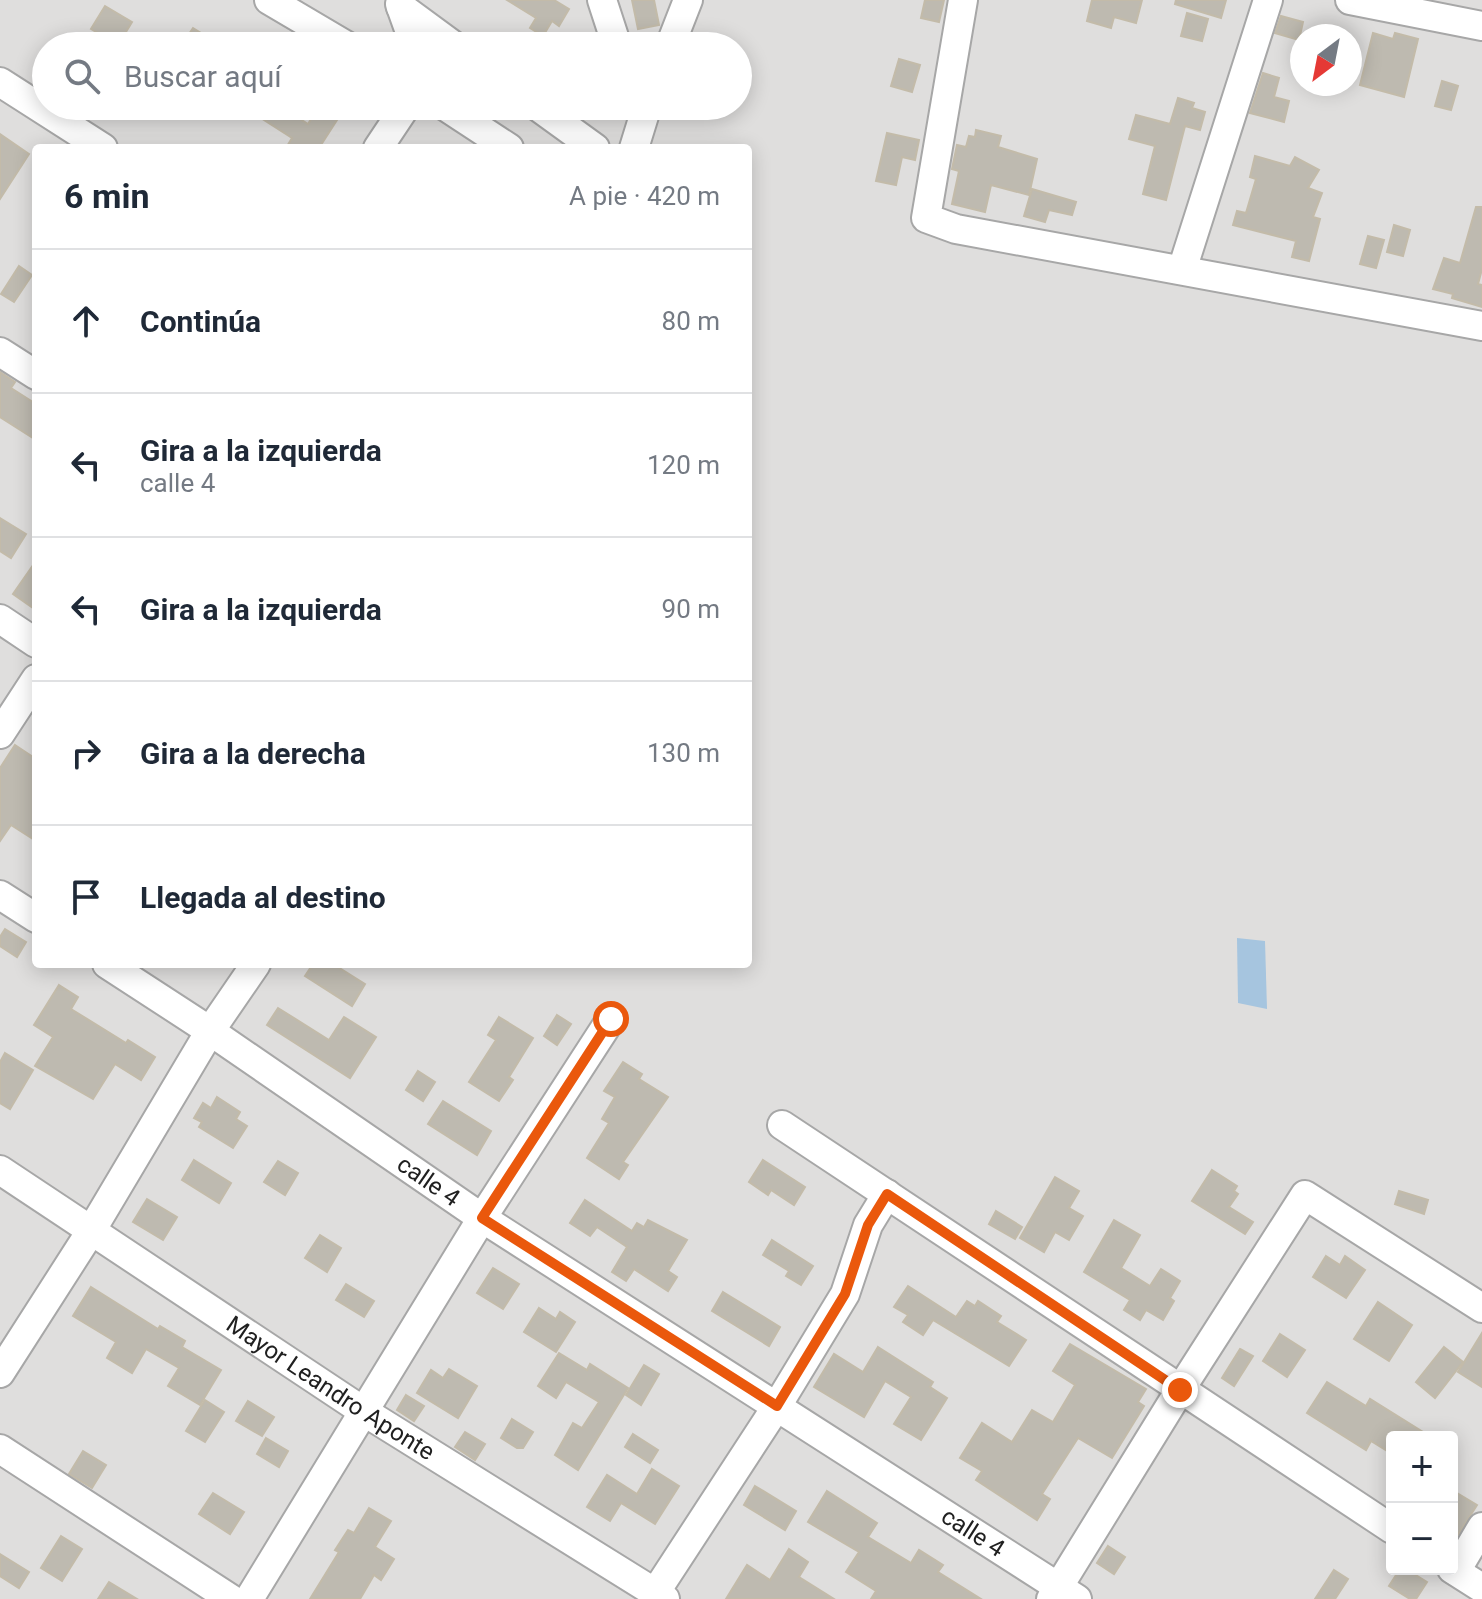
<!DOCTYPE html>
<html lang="es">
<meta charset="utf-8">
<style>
:root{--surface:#fff;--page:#f6f6f7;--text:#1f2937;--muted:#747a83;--line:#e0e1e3}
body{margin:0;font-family:Roboto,sans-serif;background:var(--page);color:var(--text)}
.controls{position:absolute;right:24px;bottom:24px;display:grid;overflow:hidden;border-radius:8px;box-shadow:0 4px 20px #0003}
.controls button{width:72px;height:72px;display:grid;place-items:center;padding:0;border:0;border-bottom:2px solid var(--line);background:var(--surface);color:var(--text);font:40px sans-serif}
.compass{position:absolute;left:1290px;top:24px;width:72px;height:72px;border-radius:50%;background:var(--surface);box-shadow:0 4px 20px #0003;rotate:212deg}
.stop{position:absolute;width:24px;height:24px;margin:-18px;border:6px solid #ea580c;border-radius:50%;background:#fff}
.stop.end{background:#ea580c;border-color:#fff;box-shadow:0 2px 8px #0008}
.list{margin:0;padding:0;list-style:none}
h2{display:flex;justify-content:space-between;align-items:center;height:104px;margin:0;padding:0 32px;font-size:34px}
h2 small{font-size:26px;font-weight:400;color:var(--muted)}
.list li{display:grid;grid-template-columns:52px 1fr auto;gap:24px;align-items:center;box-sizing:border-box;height:144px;padding:0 32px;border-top:2px solid var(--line)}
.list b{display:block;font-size:30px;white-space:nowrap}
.list p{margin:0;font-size:26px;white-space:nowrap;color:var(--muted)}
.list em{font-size:26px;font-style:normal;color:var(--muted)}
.icon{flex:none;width:44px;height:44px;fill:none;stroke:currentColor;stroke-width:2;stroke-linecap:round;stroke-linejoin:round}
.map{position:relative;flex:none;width:1482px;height:1599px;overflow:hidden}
.search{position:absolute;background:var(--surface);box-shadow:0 4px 20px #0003;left:32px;top:32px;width:720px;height:88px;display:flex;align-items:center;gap:20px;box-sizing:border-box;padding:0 28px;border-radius:44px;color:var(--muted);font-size:30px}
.panel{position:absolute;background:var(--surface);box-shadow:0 4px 20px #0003;left:32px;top:144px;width:720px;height:824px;border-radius:8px}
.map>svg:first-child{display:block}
.residential{fill:#dfdedd;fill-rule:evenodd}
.water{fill:#a6c5df}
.building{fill:#bebab0;stroke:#c3bba9;stroke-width:2}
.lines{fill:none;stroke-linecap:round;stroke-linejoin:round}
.minor-casing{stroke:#a7a7a7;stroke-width:32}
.minor{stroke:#fff;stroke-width:28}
.route{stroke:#ea580c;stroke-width:10}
.labels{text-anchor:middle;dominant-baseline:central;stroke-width:8;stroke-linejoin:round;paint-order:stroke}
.street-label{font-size:24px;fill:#202020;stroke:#fff}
</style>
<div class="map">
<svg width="1482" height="1599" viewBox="0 0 1482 1599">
<rect width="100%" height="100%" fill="#f1f0e7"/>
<path class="residential" d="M0,0H1482V1599H0ZM1302,36H1350V84H1302ZM46,46H738V106H46ZM36,148H748V964H36ZM1392,1437H1452V1569H1392Z"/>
<path class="water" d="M1237,938L1265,941L1267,1009L1238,1003Z"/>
<g class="building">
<path d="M507,0H554L569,9L559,26L552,21L543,36L530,28L536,18Z"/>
<path d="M632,0H654L659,25L638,29Z"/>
<path d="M925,0H944L939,22L921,18Z"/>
<path d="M1092,0H1142L1136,23L1114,17L1111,28L1087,21Z"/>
<path d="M1176,0H1226L1221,18L1175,4Z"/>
<path d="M105,6L132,22L118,45L91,29Z"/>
<path d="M1187,13L1208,19L1202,41L1181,36Z"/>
<path d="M1281,16L1303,22L1299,40L1275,33Z"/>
<path d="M193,28L222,46H181Z"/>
<path d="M1373,33L1393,39L1395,33L1418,39L1404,97L1360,85Z"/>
<path d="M899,59L920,65L912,92L891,86Z"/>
<path d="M1263,73L1279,78L1274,97L1289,101L1284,122L1250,113Z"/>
<path d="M1442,81L1458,86L1451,110L1435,106Z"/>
<path d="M1178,98L1194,103L1192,108L1205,112L1200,130L1185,126L1166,200L1143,194L1155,146L1129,139L1136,115L1170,124Z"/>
<path d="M242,106H280L308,124L319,106H346L319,148H286L292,138Z"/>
<path d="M976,130L1001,136L998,147L1037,159L1029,195L991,185L985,212L952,204L959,171L952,169L957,145L966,147L969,136L975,137Z"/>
<path d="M887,133L919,140L915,160L902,157L896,185L876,181Z"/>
<path d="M0,134L29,154L0,199Z"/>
<path d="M1255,156L1290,166L1295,157L1319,170L1308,188L1322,193L1313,217L1320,219L1309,261L1292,257L1296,241L1233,225L1237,211L1246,213L1256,179L1250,177Z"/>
<path d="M1032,189L1076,202L1072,215L1049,210L1045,222L1024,216Z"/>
<path d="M1476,207H1482V269L1478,284L1482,285V307L1452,298L1453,294L1433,289L1444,258L1460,263Z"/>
<path d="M1394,225L1410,230L1403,256L1387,252Z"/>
<path d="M1368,236L1384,240L1376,268L1360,264Z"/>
<path d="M19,266L32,275L14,302L1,294Z"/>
<path d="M0,372L15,382L11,388L36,404V440L0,417Z"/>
<path d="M0,518L26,534L11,558L0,551Z"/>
<path d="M36,561V610L13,594Z"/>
<path d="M15,745L36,759V841L11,825L0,841V768Z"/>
<path d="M5,929L26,942L17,957L0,946V937Z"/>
<path d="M313,964H333L365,984L352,1006L305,976Z"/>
<path d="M59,985L78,997L71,1009L126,1043L128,1040L155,1057L141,1080L115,1064L93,1099L35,1066L53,1037L34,1025Z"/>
<path d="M278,1008L329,1040L344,1017L376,1037L350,1078L267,1025Z"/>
<path d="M557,1015L571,1024L557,1045L544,1036Z"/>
<path d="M499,1017L533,1038L509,1077L513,1080L499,1101L469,1082L496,1040L488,1035Z"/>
<path d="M5,1053L33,1070L10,1109L0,1103V1062Z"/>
<path d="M623,1062L642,1074L639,1079L668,1097L623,1162L628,1165L619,1179L587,1158L609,1123L602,1119L615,1097L604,1091Z"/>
<path d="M418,1071L435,1082L423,1101L406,1090Z"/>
<path d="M217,1097L240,1112L236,1119L247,1126L233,1148L199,1127L202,1122L194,1118L203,1103L211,1108Z"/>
<path d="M443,1101L491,1131L477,1155L428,1124Z"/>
<path d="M194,1160L231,1183L219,1203L182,1180Z"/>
<path d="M763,1160L805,1187L794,1205L771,1190L768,1195L749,1182Z"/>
<path d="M278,1161L298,1173L285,1195L264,1182Z"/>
<path d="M1212,1170L1237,1186L1234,1191L1238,1194L1229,1207L1253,1222L1245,1234L1192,1201Z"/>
<path d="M1055,1177L1079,1191L1069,1208L1083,1216L1069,1240L1055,1232L1044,1252L1020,1238Z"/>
<path d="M1399,1191L1428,1200L1424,1214L1395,1204Z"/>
<path d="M147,1199L177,1217L163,1240L133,1222Z"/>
<path d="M585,1200L632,1231L637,1223L644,1227L648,1220L687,1240L668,1271L677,1277L668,1291L634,1269L626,1281L612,1272L627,1247L597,1227L590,1236L570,1223Z"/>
<path d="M996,1211L1022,1227L1015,1239L989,1224Z"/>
<path d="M1114,1220L1140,1235L1121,1268L1150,1286L1161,1269L1180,1281L1170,1298L1174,1301L1163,1320L1146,1310L1140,1320L1124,1310L1130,1300L1084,1272Z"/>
<path d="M320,1235L341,1248L327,1272L305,1258Z"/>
<path d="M772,1240L813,1266L801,1285L786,1276L789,1271L763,1255Z"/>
<path d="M1326,1256L1340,1265L1345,1256L1365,1270L1346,1298L1313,1277Z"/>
<path d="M493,1268L519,1284L503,1309L477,1293Z"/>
<path d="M346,1284L374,1301L364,1317L336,1300Z"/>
<path d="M908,1286L956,1317L967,1301L975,1306L978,1301L1001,1316L997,1322L1026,1340L1009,1366L933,1320L923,1335L903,1322L908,1315L894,1307Z"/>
<path d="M91,1287L158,1329L160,1326L185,1341L182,1347L221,1370L200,1405L168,1386L179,1368L146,1349L132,1373L107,1358L116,1342L73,1316Z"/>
<path d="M723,1292L780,1327L769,1346L712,1311Z"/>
<path d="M1378,1302L1412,1325L1389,1361L1354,1339Z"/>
<path d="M539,1308L556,1319L560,1312L575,1322L556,1352L524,1332Z"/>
<path d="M1482,1333V1387L1458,1372Z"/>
<path d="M1280,1334L1305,1350L1287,1377L1263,1361Z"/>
<path d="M1070,1344L1146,1389L1138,1402L1144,1406L1112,1458L1078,1438L1042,1494L1050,1499L1037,1520L976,1480L982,1471L960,1458L982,1423L1012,1442L1032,1410L1053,1422L1075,1385L1053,1371Z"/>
<path d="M878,1347L933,1382L930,1387L947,1398L921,1440L894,1424L911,1397L885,1381L864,1417L814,1387L834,1354L863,1372Z"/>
<path d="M1444,1347L1463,1362L1435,1398L1416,1382Z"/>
<path d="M1240,1349L1253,1356L1234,1386L1222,1378Z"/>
<path d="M559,1353L587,1370L590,1364L628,1388L578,1470L555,1455L573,1423L582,1428L599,1402L566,1382L556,1398L538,1386Z"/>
<path d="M644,1365L659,1374L641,1405L626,1395Z"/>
<path d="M449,1369L477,1386L458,1418L417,1393L431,1370L443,1378Z"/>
<path d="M1327,1382L1366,1406L1370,1399L1431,1437H1392V1454L1371,1441L1366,1450L1307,1413Z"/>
<path d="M406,1395L424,1406L414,1421L397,1410Z"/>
<path d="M205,1400L224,1412L205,1442L186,1431Z"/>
<path d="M248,1401L274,1417L262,1436L236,1421Z"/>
<path d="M512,1419L533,1432L523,1448H517L501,1438Z"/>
<path d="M465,1432L485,1444L475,1460L455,1447Z"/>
<path d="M633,1434L658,1450L650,1463L625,1447Z"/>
<path d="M266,1438L288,1451L279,1467L257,1454Z"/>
<path d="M83,1451L106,1465L92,1488L69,1474Z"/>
<path d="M652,1469L679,1486L655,1524L621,1503L610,1521L587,1507L607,1475L637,1494Z"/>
<path d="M755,1486L796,1511L785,1530L744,1505Z"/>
<path d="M1452,1490L1477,1505L1452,1544Z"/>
<path d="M827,1491L877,1523L868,1537L911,1563L919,1550L943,1565L938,1572L981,1599H871L876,1591L846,1572L859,1552L808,1522Z"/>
<path d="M213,1493L244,1512L230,1534L199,1514Z"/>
<path d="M369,1508L391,1521L375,1547L394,1559L381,1580L374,1575L360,1599H310L339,1552L335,1550L348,1530L354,1533Z"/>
<path d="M61,1536L82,1549L62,1581L41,1568Z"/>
<path d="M1108,1546L1125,1557L1114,1574L1097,1563Z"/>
<path d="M789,1549L808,1562L799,1577L834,1599H726L747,1565L770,1580Z"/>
<path d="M0,1554L29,1572L19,1588L0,1576Z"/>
<path d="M1400,1569H1406L1427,1582L1416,1599H1410L1389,1586Z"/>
<path d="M1334,1570L1348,1579L1335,1599H1315Z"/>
<path d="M109,1582L137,1599H98Z"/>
</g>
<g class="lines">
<g class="minor-casing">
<g id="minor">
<path d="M269,0L347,46"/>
<path d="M602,0L617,46"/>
<path d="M963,0L926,218L956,229L1482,326"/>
<path d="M1350,0L1482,26"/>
<path d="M400,4L415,46"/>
<path d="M401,7L454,46"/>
<path d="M670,46L688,0"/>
<path d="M0,82L103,148"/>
<path d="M445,106L509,148"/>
<path d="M537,106L595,148"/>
<path d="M378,148L406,106"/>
<path d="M634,148L647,106"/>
<path d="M1182,270L1268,0"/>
<path d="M0,352L36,375"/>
<path d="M0,619L36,643"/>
<path d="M0,734L36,679"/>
<path d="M0,895L36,918"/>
<path id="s1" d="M107,964L210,1031L482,1218L1077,1599"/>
<path d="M782,1125L1392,1529"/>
<path id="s2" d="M0,1170L363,1411L665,1599"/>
<path d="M0,1373L91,1231L210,1031L256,964"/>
<path d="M0,1449L231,1599"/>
<path d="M1452,1569L1482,1588"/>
<path d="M1456,1571L1482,1527"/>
<path d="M655,1593L777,1406L845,1294L868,1225L887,1194"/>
<path d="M249,1599L482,1218L611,1019"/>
<path d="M1051,1599L1180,1390L1305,1195L1482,1308"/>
</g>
</g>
<use href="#minor" class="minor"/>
</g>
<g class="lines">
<path class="route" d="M611,1019L482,1218L777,1406L845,1294L868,1225L887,1194L1180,1390"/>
</g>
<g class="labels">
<g class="street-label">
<text stroke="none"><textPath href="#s1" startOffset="388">calle 4</textPath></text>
<text stroke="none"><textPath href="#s2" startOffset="396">Mayor Leandro Aponte</textPath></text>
<text stroke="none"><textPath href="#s1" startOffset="1036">calle 4</textPath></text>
</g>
</g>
</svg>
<div class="controls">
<button>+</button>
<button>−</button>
</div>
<svg class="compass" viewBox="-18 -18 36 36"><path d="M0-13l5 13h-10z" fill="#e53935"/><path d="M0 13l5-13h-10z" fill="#747a83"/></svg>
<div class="stop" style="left:611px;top:1019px"></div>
<div class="stop end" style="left:1180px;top:1390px"></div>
<div class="search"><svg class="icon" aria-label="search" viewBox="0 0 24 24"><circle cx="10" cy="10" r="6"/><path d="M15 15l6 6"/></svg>Buscar aquí</div>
<section class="panel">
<h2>6 min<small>A pie · 420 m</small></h2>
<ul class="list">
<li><svg class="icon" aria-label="ahead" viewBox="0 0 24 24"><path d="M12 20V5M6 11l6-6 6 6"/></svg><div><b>Continúa</b></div><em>80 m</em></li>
<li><svg class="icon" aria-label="left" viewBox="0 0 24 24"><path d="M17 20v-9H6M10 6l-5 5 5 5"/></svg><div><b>Gira a la izquierda</b><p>calle 4</p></div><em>120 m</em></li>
<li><svg class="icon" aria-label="left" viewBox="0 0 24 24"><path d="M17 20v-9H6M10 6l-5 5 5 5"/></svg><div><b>Gira a la izquierda</b></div><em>90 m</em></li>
<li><svg class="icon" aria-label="right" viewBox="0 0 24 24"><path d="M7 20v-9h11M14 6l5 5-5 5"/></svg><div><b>Gira a la derecha</b></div><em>130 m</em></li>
<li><svg class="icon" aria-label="arrive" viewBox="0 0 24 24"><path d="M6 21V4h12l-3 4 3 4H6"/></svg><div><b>Llegada al destino</b></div></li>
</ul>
</section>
</div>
